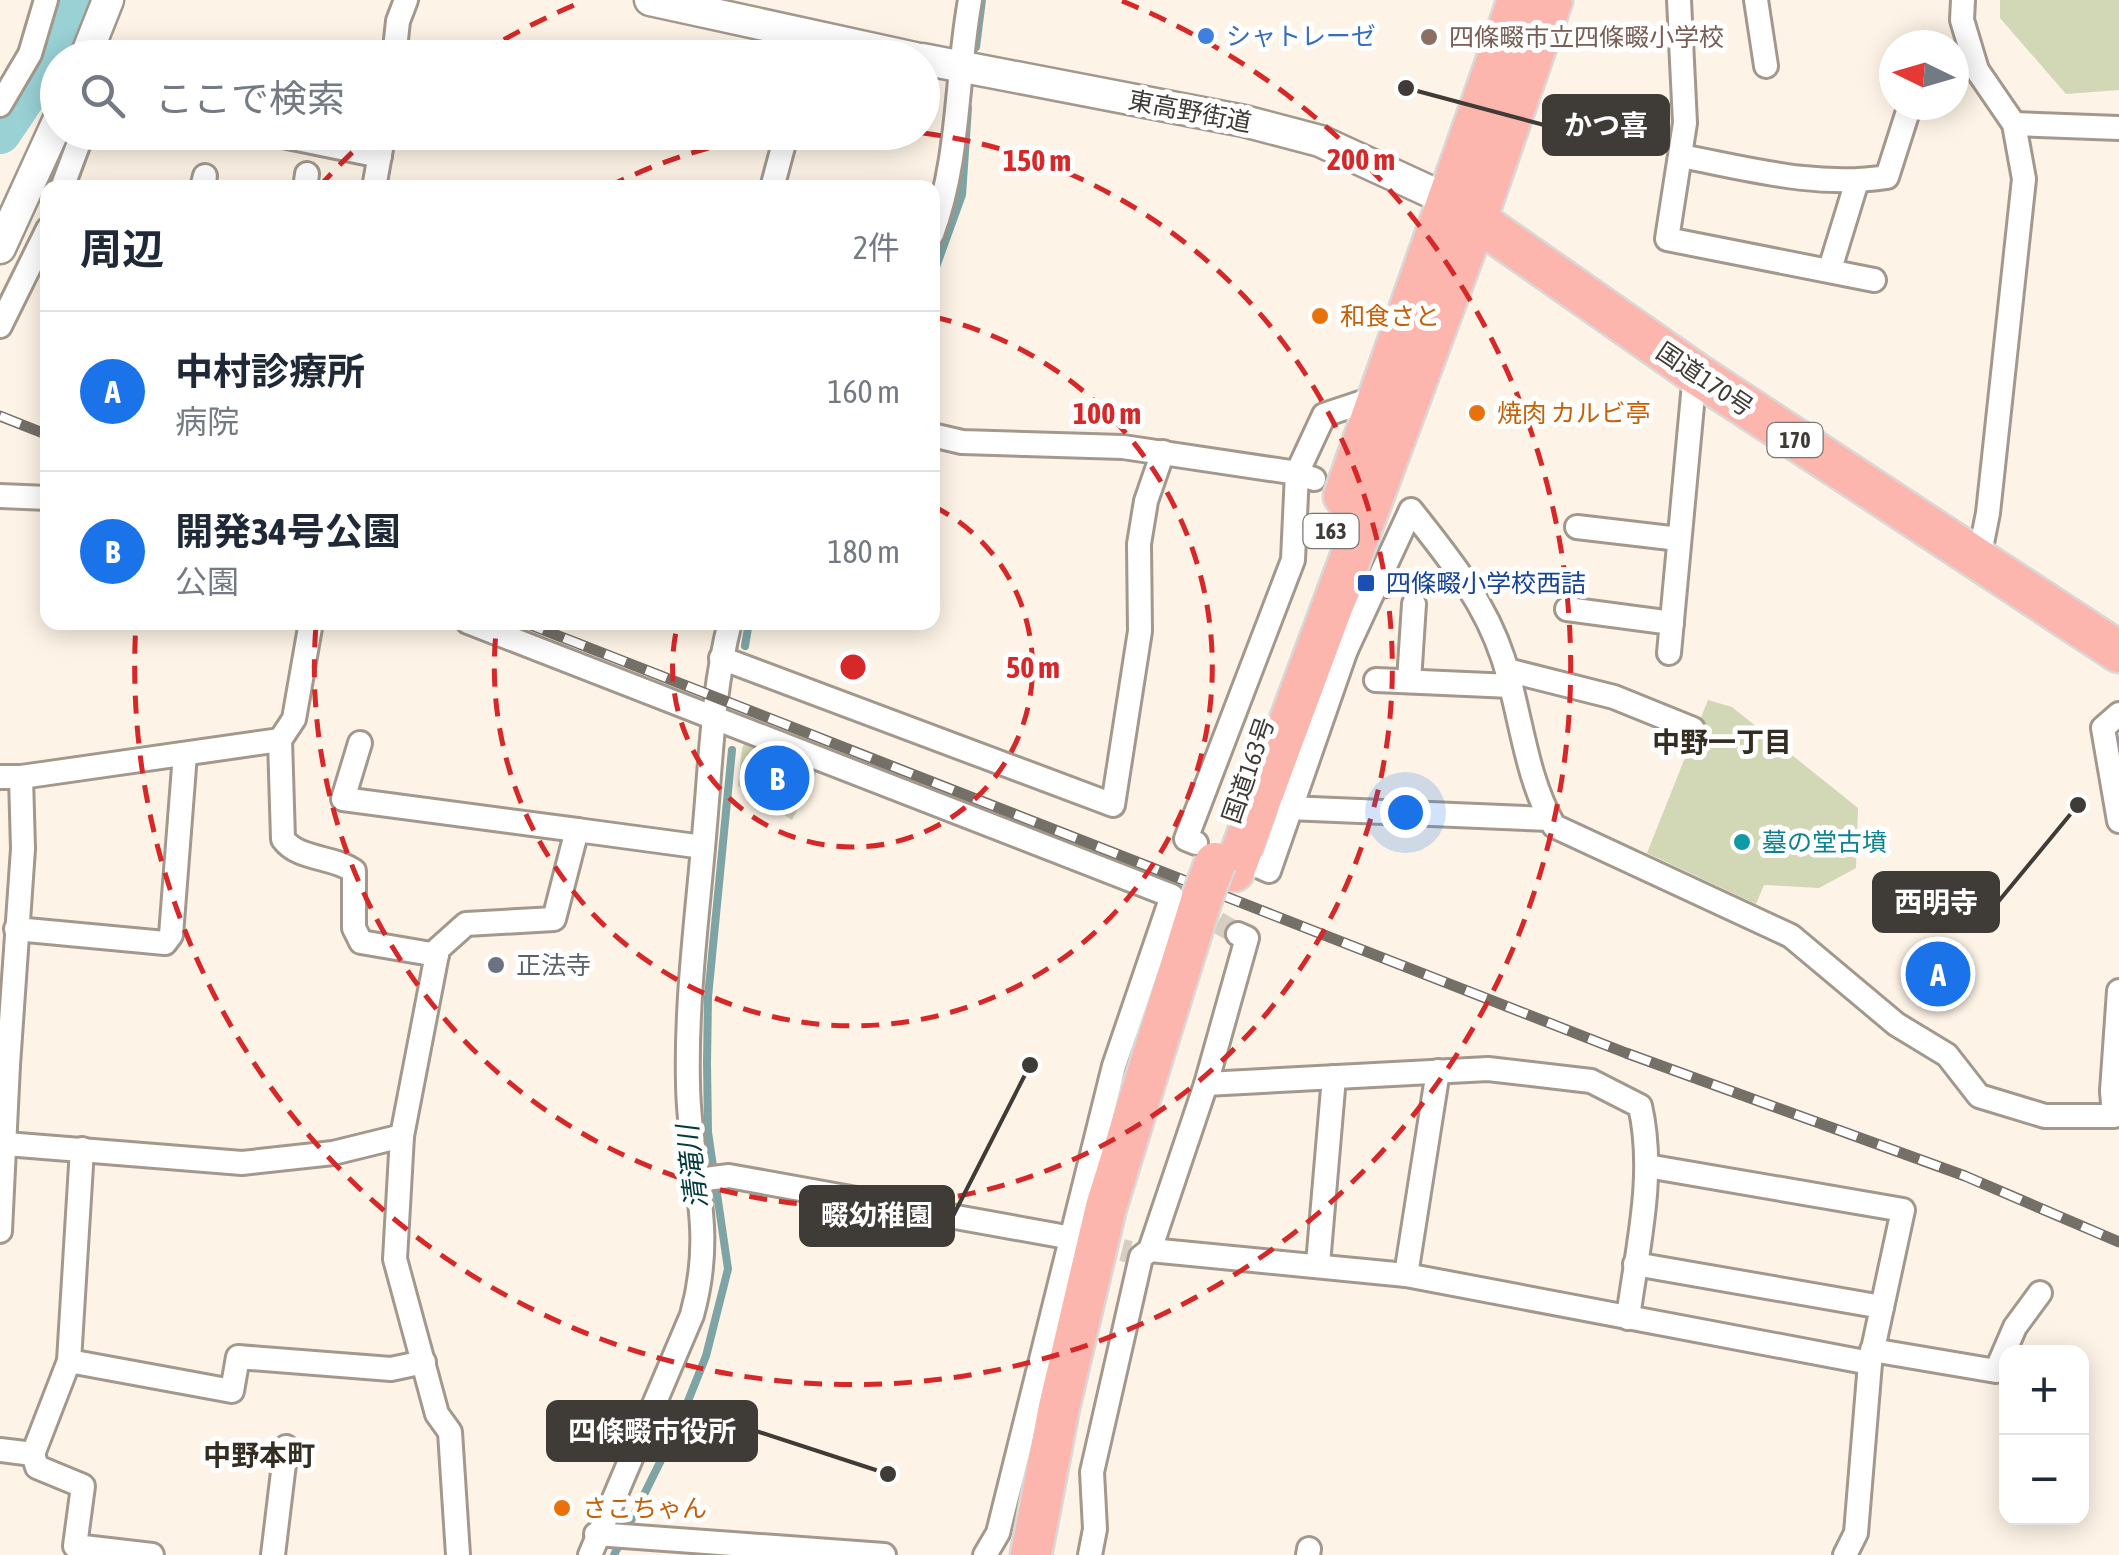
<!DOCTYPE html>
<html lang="ja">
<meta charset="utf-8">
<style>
:root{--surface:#fff;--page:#f6f6f7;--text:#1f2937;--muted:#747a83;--line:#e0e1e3;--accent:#1a73e8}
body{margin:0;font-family:"Asap Condensed","Noto Sans JP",sans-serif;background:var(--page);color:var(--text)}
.controls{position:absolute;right:30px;bottom:30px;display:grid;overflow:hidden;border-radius:20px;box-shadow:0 5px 25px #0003}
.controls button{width:90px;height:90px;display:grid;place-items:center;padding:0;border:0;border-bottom:2px solid var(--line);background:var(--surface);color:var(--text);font:50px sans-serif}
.compass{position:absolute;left:1879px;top:30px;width:90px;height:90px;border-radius:50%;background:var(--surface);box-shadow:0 5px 25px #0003;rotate:275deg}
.you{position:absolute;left:1405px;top:812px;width:35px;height:35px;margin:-25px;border:8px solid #fff;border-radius:50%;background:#1a73e8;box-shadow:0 0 0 15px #1a73e833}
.badge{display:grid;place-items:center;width:65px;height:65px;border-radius:50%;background:var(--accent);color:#fff;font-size:32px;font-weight:700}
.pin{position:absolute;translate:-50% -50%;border:5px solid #fff;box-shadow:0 2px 10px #0006}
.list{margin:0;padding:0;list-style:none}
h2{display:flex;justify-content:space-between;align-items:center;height:130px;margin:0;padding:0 40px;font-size:42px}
h2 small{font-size:32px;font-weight:400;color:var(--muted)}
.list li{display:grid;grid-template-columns:65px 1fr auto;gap:30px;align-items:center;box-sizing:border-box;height:160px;padding:0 40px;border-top:2px solid var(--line)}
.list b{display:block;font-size:38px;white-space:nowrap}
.list p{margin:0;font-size:32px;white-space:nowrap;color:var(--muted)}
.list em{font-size:32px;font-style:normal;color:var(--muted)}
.icon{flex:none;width:55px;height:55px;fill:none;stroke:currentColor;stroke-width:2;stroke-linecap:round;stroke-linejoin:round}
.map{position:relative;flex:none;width:2119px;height:1555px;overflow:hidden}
.search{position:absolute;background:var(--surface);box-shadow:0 5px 25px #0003;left:40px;top:40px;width:900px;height:110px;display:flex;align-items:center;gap:25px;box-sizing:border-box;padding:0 35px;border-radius:55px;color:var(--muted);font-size:38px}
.panel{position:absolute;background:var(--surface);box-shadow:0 5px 25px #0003;left:40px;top:180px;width:900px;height:450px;border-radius:20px}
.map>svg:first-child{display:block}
.green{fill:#d2d7b6}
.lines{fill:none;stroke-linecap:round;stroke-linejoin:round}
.stream{stroke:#7ea4a5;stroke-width:8}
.river{stroke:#99d1d5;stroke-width:42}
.minor-tunnel{stroke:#d7cec3;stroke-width:22;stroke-dasharray:22 11;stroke-linecap:butt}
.minor-casing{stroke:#a2988c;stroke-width:28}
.tertiary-casing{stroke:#a2988c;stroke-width:35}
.trunk-casing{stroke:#d9d8d7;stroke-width:45}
.minor{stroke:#fff;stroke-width:22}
.tertiary{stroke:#fff;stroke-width:30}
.trunk{stroke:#fcb6ae;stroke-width:40}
.rail-casing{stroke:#746f67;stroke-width:11}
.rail{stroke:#fff;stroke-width:8;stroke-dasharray:22;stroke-linecap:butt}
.trunk-bridge-casing{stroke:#d9d8d7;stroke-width:45;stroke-linecap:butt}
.trunk-bridge{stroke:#fcb6ae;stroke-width:40}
.ring{fill:none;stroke:#d62828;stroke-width:5;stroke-dasharray:18 12}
.shop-dot{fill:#3f7fe0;stroke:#fff;stroke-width:4}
.education-dot{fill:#8d6e63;stroke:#fff;stroke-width:4}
.food-dot{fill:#e8710a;stroke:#fff;stroke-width:4}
.transit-dot{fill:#1a4fb4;stroke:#fff;stroke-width:4}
.culture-dot{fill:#0f9aa8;stroke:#fff;stroke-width:4}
.worship-dot{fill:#6b7280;stroke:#fff;stroke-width:4}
.labels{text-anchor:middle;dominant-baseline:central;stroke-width:10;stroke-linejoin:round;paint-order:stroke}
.shield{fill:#fff;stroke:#797672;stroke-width:2.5}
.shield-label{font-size:22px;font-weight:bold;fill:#3f3b36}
.shop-label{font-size:25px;fill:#366cbe;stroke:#fff;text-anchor:start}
.education-label{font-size:25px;fill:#785e54;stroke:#fff;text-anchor:start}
.street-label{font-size:25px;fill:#3f3b36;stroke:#fff}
.food-label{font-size:25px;fill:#c56008;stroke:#fff;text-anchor:start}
.transit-label{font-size:25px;fill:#164399;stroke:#fff;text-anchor:start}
.culture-label{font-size:25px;fill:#0d838f;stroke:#fff;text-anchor:start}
.worship-label{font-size:25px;fill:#5b616d;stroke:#fff;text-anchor:start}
.neighbourhood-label{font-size:28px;font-weight:bold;fill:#342d22;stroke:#fff}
.water-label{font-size:28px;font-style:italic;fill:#033a3d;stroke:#fff}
.centre{fill:#d62828;stroke:#fff;stroke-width:5}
.ring-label{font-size:30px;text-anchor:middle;font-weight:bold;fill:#d62828;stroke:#fff;stroke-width:10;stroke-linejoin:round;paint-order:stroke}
.leader{fill:none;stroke:#3f3b36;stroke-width:4}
.callout-dot{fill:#3f3b36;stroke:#fff;stroke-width:4}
.callout{fill:#3f3b36;stroke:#3f3b36;stroke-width:4}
.callout-label{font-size:28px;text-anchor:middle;font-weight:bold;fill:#fff}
</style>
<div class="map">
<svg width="2119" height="1555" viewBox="0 0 2119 1555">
<rect width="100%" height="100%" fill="#fdf3e6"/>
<g class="green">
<path d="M2000,0H2119V90L2066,94L2000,18Z"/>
<path d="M1708,700L1732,707L1858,808L1856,868L1819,888L1764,885L1756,904L1647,853Z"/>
<path d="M747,740L818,770L792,820L738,786L742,748Z"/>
</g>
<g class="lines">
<g class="stream">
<path d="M976,47L982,0"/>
<path d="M932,278L962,195L968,108"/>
<path d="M745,646L749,622"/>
<path d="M614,1555L678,1426L706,1356L728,1269L708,1132L707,1063L708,997L732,750"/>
</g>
<path class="river" d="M0,133C28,92 58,49 69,0"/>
<g class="minor-tunnel">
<path d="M1189,906L1238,934"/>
<path d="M1090,1242L1130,1252"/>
</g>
<g class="minor-casing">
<g id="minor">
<path d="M1679,0L1685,123L1667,239L1874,280"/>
<path d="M1756,0L1766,66"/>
<path d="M1963,0L1962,20L1977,70L2014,124L2024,179L1988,513L1979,558"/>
<path d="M394,58L398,21L406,0"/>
<path d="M806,58L812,36"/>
<path d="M0,105L30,54L46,0"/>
<path d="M2014,124L2119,128"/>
<path d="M263,132L380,156"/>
<path d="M1681,156C1749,169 1817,188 1887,177L1910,105"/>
<path d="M62,188L83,132"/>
<path d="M202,188L205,176"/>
<path d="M305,188L307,174"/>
<path d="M374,188L384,132"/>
<path d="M772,188L787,132"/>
<path d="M932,234C960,160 956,77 970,0"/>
<path d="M1830,269L1857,181"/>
<path d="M0,326L48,229"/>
<path d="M932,435L962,442L1123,447L1297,473L1324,415L1378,397"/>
<path d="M0,496L48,498"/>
<path d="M1577,527L1679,539"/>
<path d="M1567,609L1672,623"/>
<path d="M468,622L1172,896L1114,1066L998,1533L985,1555"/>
<path d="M1317,639L1346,650L1411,510C1448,557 1484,600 1503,658C1521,713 1525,776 1554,826L1791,936L1896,1024L1947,1055L1979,1096L2045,1116H2114L2112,1091H2119"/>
<path d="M1669,653L1695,373"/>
<path d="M721,658L1113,805L1140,631L1139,544L1146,501L1163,452"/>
<path d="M1507,670L1614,697L1693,729"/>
<path d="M1376,680L1511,686"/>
<path d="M1409,681L1414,604"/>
<path d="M2119,714L2103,728L2119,821"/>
<path d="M280,740L283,839C298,860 333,856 354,871V928L361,942L437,955"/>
<path d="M360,743L343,799L577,830"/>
<path d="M0,777H21L23,849L8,1065"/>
<path d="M21,777L280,740L294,719L311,622"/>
<path d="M1288,808L1549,819"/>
<path d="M1196,843L1186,839L1293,560L1297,473L1314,479"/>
<path d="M1260,867L1269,871L1346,650"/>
<path d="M16,929L165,943L171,935L185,754"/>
<path d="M0,1065H8L0,1231"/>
<path d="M1206,1084L1488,1069L1591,1081L1640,1106C1656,1175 1637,1249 1628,1318"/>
<path d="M2112,1091L2119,991"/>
<path d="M6,1144L242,1163L333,1153L402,1136"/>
<path d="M1647,1166L1903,1210L1870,1363L1856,1533L1845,1555"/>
<path d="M698,1180L729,1176L1083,1240"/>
<path d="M1150,1250L1406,1275L1870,1363"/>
<path d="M1318,1264L1334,1077"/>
<path d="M1635,1264L1882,1307"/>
<path d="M1406,1275L1438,1071"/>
<path d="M1872,1350L1996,1371L2015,1327L2040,1293"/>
<path d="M69,1361L232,1391L238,1357L391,1369L424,1362"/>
<path d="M0,1450L33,1454L69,1361L82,1149"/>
<path d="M33,1454L37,1467L83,1486L75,1546L152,1555"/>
<path d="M596,1534L884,1555"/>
<path d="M273,1555L286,1447"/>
<path d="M458,1555L450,1432L437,1414L395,1259L402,1136L438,949L466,924L554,919L577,830L703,847"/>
<path d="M590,1555L692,1315C717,1225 689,1171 688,1083C686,997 698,911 705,825C711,758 713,689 730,622"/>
<path d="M1090,1555L1095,1529L1092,1472L1141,1257L1150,1250L1206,1084L1247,938L1238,934"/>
<path d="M1308,1555L1309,1549"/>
</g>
</g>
<g class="tertiary-casing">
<g id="tertiary">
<path d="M650,0L915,58"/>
<path d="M85,58L108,0"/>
<path d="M922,59L1244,121L1320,141L1446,199"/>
<path d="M0,248L58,121"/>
</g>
</g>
<g class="trunk-casing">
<g id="trunk">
<path d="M1455,205L1695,373L2119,652"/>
<path d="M1344,496L1518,0"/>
<path d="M1234,871L1476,220L1552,0"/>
<path d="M1031,1555L1059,1407L1106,1207L1202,898"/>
</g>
</g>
<use href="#minor" class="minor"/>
<use href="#tertiary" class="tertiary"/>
<use href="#trunk" class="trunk"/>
<g class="rail-casing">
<g id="rail">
<path d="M0,416L48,435"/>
<path d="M523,622L1626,1053L1965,1176L2119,1242"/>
</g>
</g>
<use href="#rail" class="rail"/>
<g class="trunk-bridge-casing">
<path id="trunk-bridge" d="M1202,898L1215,863"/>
</g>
<use href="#trunk-bridge" class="trunk-bridge"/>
</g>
<g class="ring">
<path d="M933 506A180 180 0 1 1 678 623"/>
<path d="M934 317A359 359 0 1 1 497 623"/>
<path d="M608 187A539 539 0 0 1 783 133M923 133A539 539 0 1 1 316 625"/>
<path d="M319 187A718 718 0 0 1 373 133M478 55A718 718 0 0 1 584 1M1122 1A718 718 0 1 1 136 623"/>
</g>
<circle class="shop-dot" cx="1206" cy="36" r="10"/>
<circle class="education-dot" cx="1429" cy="37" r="10"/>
<g class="food-dot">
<circle cx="1320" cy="316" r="10"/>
<circle cx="1477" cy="413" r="10"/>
<circle cx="562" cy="1508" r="10"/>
</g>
<rect class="transit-dot" x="1356" y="573" width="20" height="20" rx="5"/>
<circle class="culture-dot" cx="1742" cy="842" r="10"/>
<circle class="worship-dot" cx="496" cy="965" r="10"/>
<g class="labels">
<g class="shield">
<rect x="1767.5" y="423" width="55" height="34" rx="8"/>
<rect x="1303.5" y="514" width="55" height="34" rx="8"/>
</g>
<g class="shield-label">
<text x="1795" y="440">170</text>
<text x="1331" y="531">163</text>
</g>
<g class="shop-label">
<text x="1226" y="36">シャトレーゼ</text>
</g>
<g class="education-label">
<text x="1449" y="37">四條畷市立四條畷小学校</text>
</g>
<g class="street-label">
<text transform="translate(1190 111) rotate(11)">東高野街道</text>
<text transform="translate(1705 379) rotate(34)">国道170号</text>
<text transform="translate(1248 770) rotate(-71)">国道163号</text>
</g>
<g class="food-label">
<text x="1340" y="316">和食さと</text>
<text x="1497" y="413">焼肉 カルビ亭</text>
<text x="582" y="1508">さこちゃん</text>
</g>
<g class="transit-label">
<text x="1386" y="583">四條畷小学校西詰</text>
</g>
<g class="culture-label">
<text x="1762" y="842">墓の堂古墳</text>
</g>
<g class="worship-label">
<text x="516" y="965">正法寺</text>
</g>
<g class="neighbourhood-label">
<text x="1722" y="742">中野一丁目</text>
<text x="259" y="1455">中野本町</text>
</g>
<g class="water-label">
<text transform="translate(692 1167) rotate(-97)">清滝川</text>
</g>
</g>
<circle cx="853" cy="667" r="15" class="centre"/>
<g class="ring-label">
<text x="1361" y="170">200 m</text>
<text x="1037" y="171">150 m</text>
<text x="1107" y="424">100 m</text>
<text x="1033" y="678">50 m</text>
</g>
<path class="leader" d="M1406 88L1544 125M2078 805L1998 902M1030 1065L953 1216M888 1474L756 1431"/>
<g class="callout-dot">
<circle cx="1406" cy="88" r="10"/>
<circle cx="2078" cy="805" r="10"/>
<circle cx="1030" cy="1065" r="10"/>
<circle cx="888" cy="1474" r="10"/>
</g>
<g class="callout">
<rect x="1544" y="96" width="124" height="58" rx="10"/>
<rect x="1874" y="873" width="124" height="58" rx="10"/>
<rect x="801" y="1187" width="152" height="58" rx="10"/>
<rect x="548" y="1402" width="208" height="58" rx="10"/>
</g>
<g class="callout-label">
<text x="1606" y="135">かつ喜</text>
<text x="1936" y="912">西明寺</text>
<text x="877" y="1225">畷幼稚園</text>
<text x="652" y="1441">四條畷市役所</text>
</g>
</svg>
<div class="controls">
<button>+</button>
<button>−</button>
</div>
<svg class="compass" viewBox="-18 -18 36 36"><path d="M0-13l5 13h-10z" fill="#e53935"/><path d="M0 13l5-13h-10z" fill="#747a83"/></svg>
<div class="you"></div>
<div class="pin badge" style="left:1938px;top:974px">A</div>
<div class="pin badge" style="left:777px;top:778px">B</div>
<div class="search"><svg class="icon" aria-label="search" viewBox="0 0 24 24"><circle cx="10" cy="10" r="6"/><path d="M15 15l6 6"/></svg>ここで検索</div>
<section class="panel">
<h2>周辺<small>2件</small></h2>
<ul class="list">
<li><span class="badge">A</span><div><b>中村診療所</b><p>病院</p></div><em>160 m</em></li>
<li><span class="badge">B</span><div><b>開発34号公園</b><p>公園</p></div><em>180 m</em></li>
</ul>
</section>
</div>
